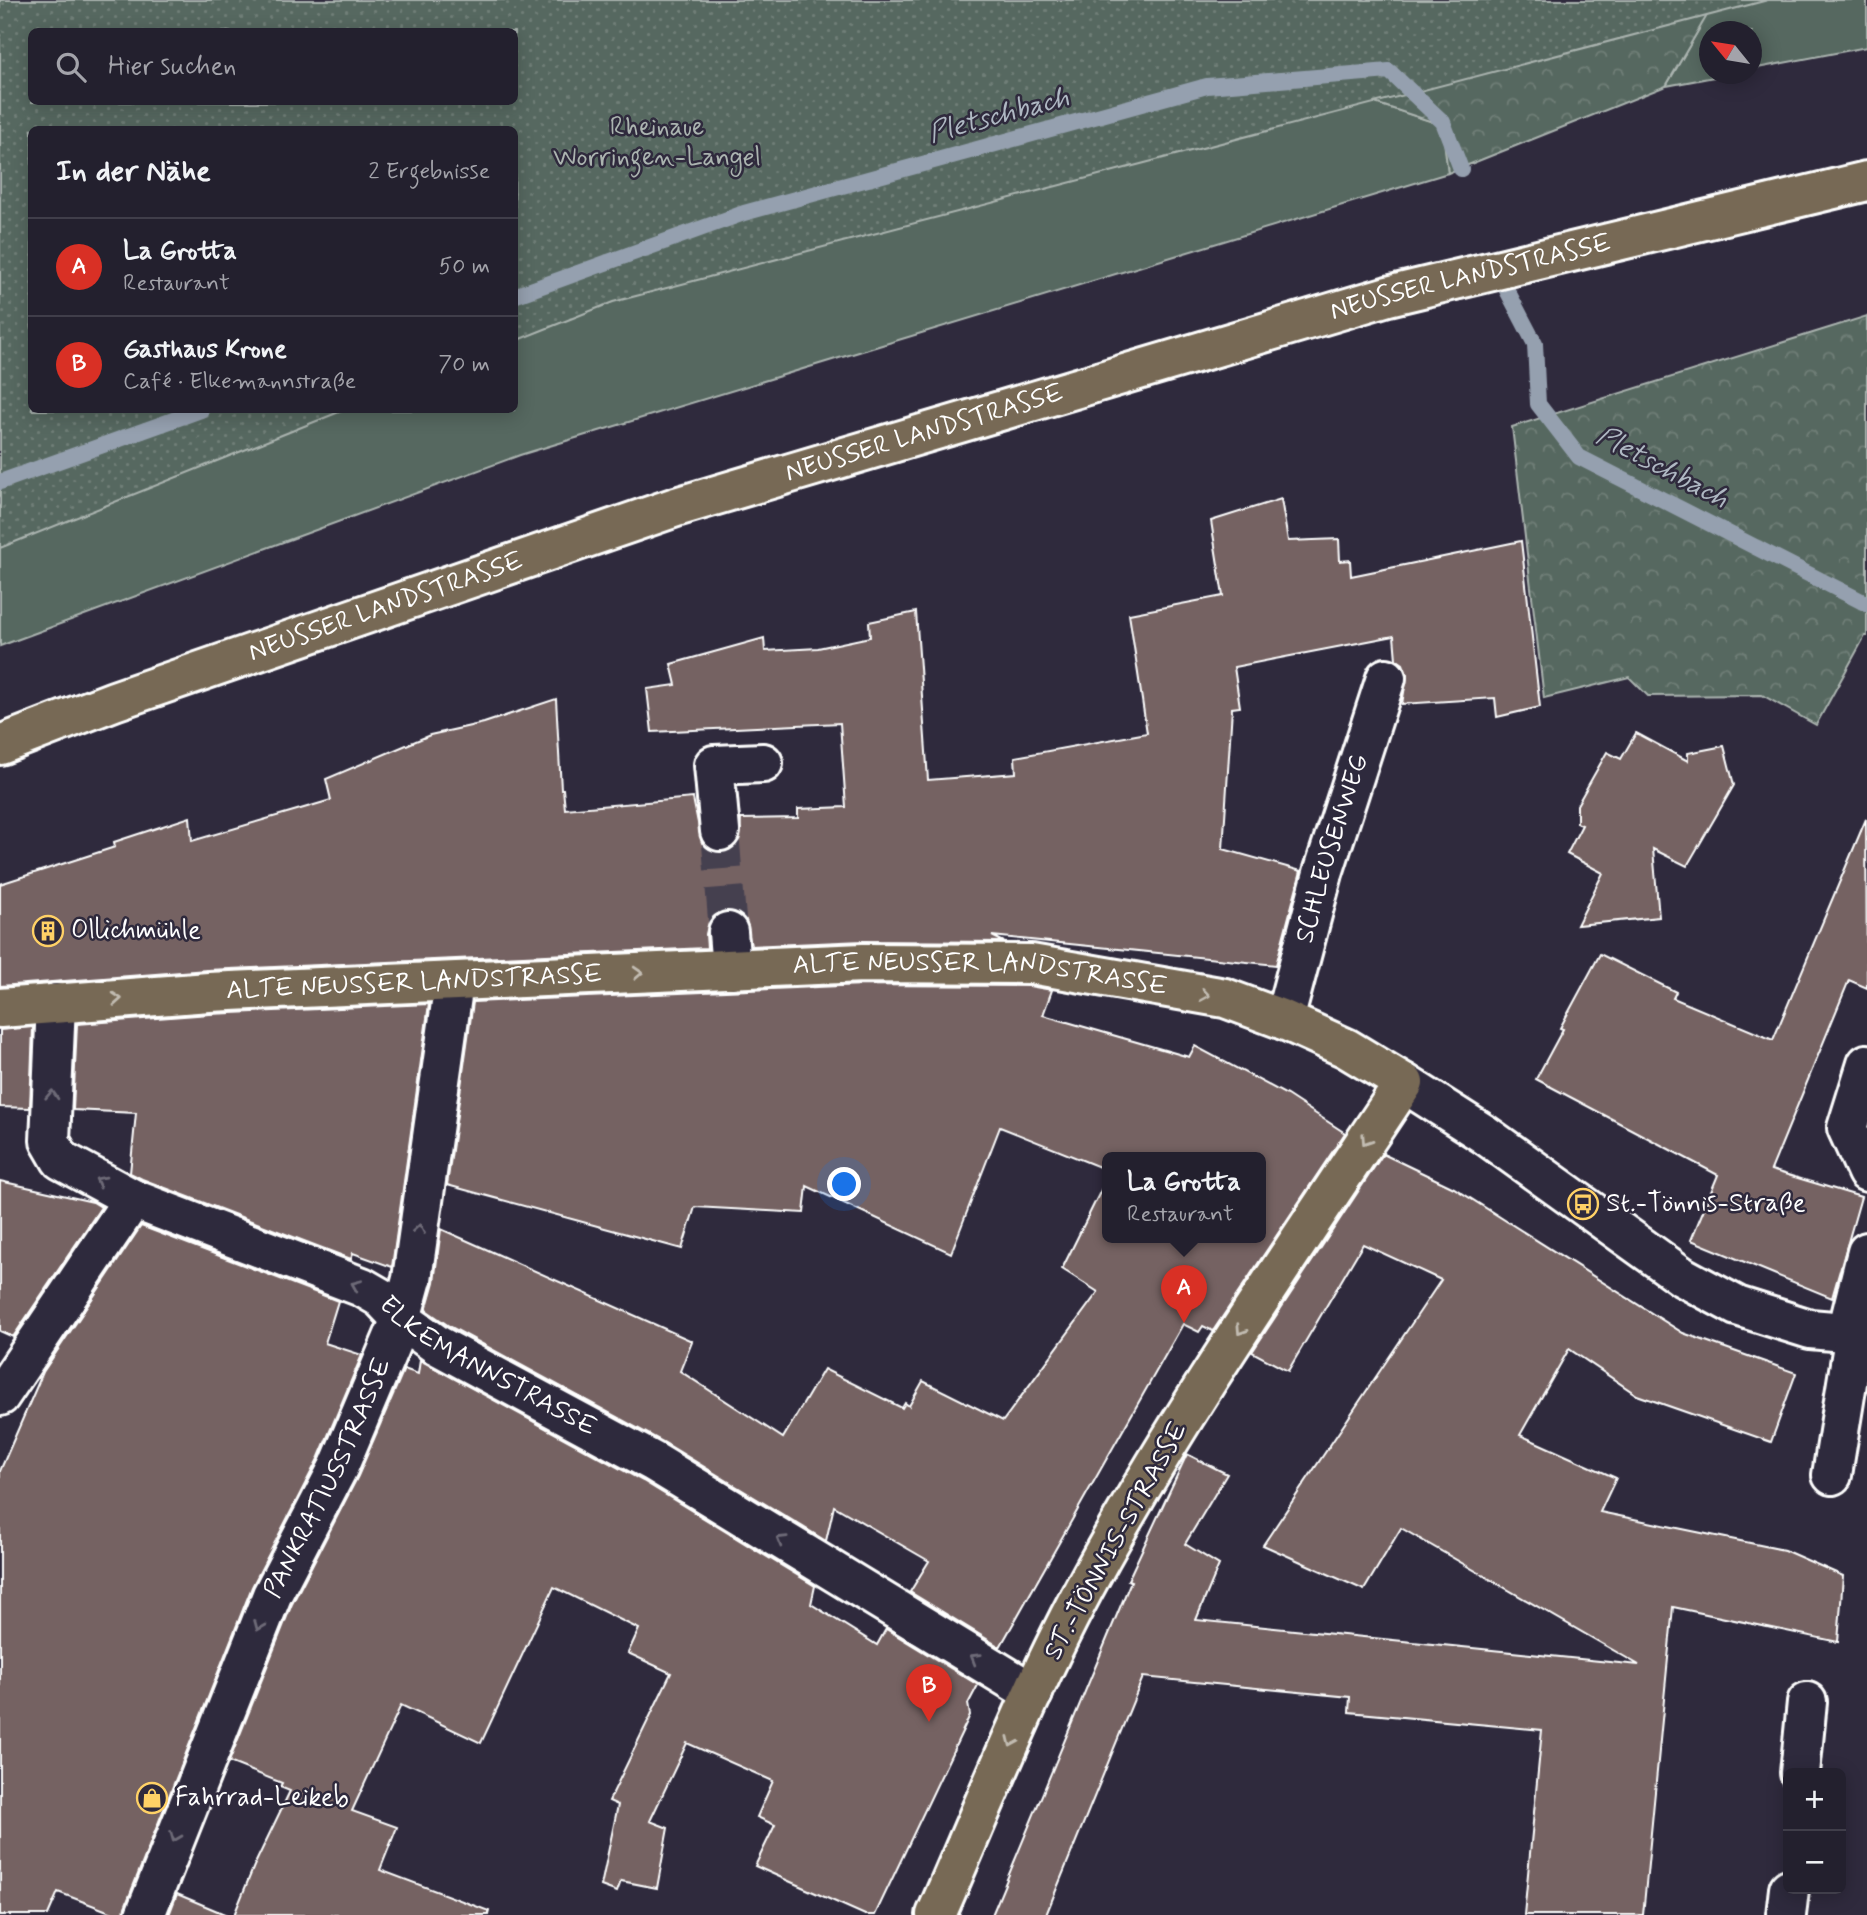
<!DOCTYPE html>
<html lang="de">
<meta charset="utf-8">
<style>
:root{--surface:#23202e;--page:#2b2836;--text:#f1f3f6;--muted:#a3a3aa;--line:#403e4a;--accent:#d93025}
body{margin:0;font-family:Mynerve,sans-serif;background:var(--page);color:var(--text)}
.controls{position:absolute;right:21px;bottom:21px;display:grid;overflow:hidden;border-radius:10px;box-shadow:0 4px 18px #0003}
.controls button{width:63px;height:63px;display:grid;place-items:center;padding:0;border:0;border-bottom:2px solid var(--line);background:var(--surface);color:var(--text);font:35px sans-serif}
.compass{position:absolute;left:1699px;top:21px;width:63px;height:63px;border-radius:50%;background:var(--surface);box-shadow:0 4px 18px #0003;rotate:300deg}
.you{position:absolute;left:845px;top:1185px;width:24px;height:24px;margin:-18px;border:5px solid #fff;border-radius:50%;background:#1a73e8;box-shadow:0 0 0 10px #1a73e833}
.badge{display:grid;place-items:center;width:46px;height:46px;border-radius:50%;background:var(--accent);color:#fff;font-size:23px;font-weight:700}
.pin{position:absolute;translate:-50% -58px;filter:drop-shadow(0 2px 4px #0008)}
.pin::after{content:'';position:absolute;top:37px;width:24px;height:21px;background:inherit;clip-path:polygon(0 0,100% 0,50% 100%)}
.popup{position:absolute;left:1102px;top:1152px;width:164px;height:91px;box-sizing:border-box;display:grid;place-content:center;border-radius:10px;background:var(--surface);filter:drop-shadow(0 2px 5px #0005);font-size:23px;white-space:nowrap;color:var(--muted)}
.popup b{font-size:26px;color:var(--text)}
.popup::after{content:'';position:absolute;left:50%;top:100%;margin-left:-14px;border:14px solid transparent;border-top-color:var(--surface)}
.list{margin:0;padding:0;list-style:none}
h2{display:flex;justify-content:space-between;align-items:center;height:91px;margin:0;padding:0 28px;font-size:30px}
h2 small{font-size:23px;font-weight:400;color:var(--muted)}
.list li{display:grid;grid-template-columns:46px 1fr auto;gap:21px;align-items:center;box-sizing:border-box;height:98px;padding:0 28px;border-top:2px solid var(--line)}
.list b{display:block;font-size:26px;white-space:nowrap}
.list p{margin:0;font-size:23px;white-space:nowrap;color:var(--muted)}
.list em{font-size:23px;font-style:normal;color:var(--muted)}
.icon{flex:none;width:38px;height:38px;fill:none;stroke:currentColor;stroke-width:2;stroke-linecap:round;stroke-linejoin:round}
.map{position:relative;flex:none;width:1867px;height:1915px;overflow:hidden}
.search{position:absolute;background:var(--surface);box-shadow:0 4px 18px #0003;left:28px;top:28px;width:490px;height:77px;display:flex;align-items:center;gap:18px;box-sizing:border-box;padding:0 24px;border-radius:10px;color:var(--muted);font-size:26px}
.panel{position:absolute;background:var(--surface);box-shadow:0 4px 18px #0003;left:28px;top:126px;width:490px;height:287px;border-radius:10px}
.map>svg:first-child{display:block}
.grass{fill:#576860;stroke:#abb4b0;stroke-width:2;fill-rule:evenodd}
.forest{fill:url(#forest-crowns);stroke:#abb4b0;stroke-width:2}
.park{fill:url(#park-dots);stroke:#abb4b0;stroke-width:2;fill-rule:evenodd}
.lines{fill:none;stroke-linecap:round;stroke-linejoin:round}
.stream{stroke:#95a0af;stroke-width:16}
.building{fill:#756262;stroke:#fff;stroke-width:2}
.minor-tunnel{stroke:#443f50;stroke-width:38;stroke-dasharray:38 19;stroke-linecap:butt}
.minor-casing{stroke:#fff;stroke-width:44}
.major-casing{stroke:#fff;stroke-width:44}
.minor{stroke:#2f2a3d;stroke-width:38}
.major{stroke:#776954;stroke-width:38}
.oneway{stroke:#c2bcb2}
.oneway2{stroke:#6d6a77}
.labels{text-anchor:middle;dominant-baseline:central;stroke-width:5;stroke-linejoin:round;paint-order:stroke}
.park-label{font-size:26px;fill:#abb4b0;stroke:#2f2a3d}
.street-label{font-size:26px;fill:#fff;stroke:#2f2a3d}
.poi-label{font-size:26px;fill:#fff;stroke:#2f2a3d;text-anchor:start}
.water-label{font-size:28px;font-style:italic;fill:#afb8c3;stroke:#2f2a3d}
</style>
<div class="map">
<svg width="1867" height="1915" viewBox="0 0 1867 1915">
<defs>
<pattern id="forest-crowns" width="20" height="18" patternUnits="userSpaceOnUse" patternTransform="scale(1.75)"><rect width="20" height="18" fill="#576860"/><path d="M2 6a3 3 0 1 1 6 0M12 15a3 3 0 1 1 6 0" fill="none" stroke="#707f78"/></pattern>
<pattern id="park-dots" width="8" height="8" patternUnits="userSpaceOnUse" patternTransform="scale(1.75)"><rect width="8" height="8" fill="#576860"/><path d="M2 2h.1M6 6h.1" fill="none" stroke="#707f78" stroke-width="1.8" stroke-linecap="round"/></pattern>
</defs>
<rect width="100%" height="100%" fill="#2f2a3d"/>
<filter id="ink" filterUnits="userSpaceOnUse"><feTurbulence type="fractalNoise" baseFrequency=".0143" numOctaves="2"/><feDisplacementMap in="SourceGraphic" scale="14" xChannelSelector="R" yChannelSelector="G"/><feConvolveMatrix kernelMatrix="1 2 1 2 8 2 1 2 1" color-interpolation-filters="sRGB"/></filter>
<g filter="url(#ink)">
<g class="grass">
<path d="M0,0L1241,59L1443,125L1448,173L520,455L0,646ZM32,32H514V102H32ZM32,130H514V410H32Z"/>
<path d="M1616,0H1867V47L1752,69V32H1710V74H1730L1666,86L1699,29Z"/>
</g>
<g class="forest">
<path d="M1716,0L1666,86L1448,173L1442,125L1241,59Z"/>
<path d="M1867,316V636H1865L1816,725L1762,695L1648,696L1629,677L1544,698L1512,427Z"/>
</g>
<path class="park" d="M0,0H1768L613,302L515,341L514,130H32V410H344L0,548ZM32,32H514V102H32Z"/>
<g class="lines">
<g class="stream">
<path d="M1497,271L1535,344L1538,404L1579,457L1867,604"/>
<path d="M514,296L744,213L1207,86L1389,71L1443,122L1461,169"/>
<path d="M0,482L201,410"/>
</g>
</g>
<g class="building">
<path d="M1281,499L1288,541L1339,539L1340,561L1350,560L1351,576L1521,541L1540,707L1497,717L1495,698L1402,704L1407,674L1403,664L1396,659L1394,636L1234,667L1240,707L1232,708L1223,849L1301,871L1276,965L992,936L1004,942L863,941L751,946L746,920L738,913L727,910L716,914L709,922L706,934L707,948L207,970L0,986V884L115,847L114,842L190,817L192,841L331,800L326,779L430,735L484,723L556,699L561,789H563L565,809L693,798L702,843L710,850L721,853L732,849L739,841L741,819L798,818V809L846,807L840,723L652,732L647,689L676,685L671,664L764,638L765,651L818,648L870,637L869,622L916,612L928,780L1016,773L1015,757L1147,733L1129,614L1223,596L1211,521Z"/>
<path d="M1636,733L1688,761V753L1724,746L1734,785L1687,866L1653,849L1659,917L1577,925L1603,873L1567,854L1582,825L1577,823V805L1607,752L1621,759Z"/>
<path d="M1866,819L1867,988L1849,980L1771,1170L1861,1197L1832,1298L1691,1240L1718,1175L1536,1079L1563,1029L1560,1028L1600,954L1676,992L1673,998L1773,1040Z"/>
<path d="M863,985L1029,986L1052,990L1043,1015L1189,1057L1195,1046L1287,1095L1345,1133L1213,1331L1203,1326L1199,1332L1183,1324L1000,1647L910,1592L929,1561L834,1506L826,1541L665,1443L449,1326L426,1310L434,1282L441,1229L692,1341L680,1371L783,1438L824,1369L902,1408L905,1403L909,1406L923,1381L1003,1421L1098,1292L1062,1269L1107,1178V1237H1261V1157H1107V1170L1000,1127L951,1253L807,1186L804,1213L695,1207L682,1249L447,1185L473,1002Z"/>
<path d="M429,1004L392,1267L353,1253L351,1259L142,1179L130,1173L136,1113L73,1110L77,1024L210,1014Z"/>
<path d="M33,1027L30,1108L0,1107V1030Z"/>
<path d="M1383,1154L1454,1188L1683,1333L1796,1373L1771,1442L1637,1395L1569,1349L1520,1435L1616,1478L1600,1512L1784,1550L1843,1576L1838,1642L1673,1607L1643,1915H1524L1542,1730L1349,1712L1350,1697L1143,1677L1046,1915H992L1131,1581L1128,1580L1187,1454L1227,1474L1185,1544L1219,1565L1196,1620L1639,1665L1401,1528L1364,1590L1263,1545L1441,1280L1363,1244L1288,1371L1252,1352Z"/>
<path d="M0,1181L93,1202L101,1207L13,1337L0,1331Z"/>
<path d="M141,1226L338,1301L325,1343L362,1355L319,1457L252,1587L125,1907L124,1915H118L58,1892L48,1915H0V1471L43,1372Z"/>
<path d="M420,1360L643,1481L815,1586L811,1604L877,1645L886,1629L978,1685L968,1704L970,1715L875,1915H865L755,1866L775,1825L757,1817L773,1781L687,1743L650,1821L668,1828L657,1888L621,1881L617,1892L601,1886L618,1805L609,1801L671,1673L628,1653L639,1629L554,1587L481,1743L401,1705L352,1811L397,1827L380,1870L489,1911L488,1915H234L254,1866L290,1791L280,1787L282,1783L229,1762L292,1604L358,1476L404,1369L418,1374Z"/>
<path d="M177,1894L227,1915H169Z"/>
</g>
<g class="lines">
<path class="minor-tunnel" d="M720,831L728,932"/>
<g class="minor-casing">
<g id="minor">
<path d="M720,831L714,765L763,763"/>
<path d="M728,932L731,969"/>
<path id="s1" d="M56,1003L50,1141L61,1160L133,1199L362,1287L381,1298L401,1319L437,1345L654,1462L1033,1693"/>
<path id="s2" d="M1284,1020L1323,873L1386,678"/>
<path d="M1867,1064L1847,1128L1867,1172"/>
<path d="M1404,1083L1484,1134L1683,1277L1737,1306L1810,1329L1867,1334"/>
<path d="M1847,1332L1867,1252"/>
<path d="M0,1396L133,1199"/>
<path d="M1832,1475L1855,1333"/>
<path d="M1800,1773L1807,1702"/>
<path id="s3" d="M145,1915L272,1595L339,1466L401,1319L412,1279L454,982"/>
<path d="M1786,1915L1789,1889"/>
</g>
</g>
<g class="major-casing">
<g id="major">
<path id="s4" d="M0,745L114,701L676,507L1388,296L1867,181"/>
<path id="s5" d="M0,1008L209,992L863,963L1031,964L1225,998L1284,1020L1346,1048L1404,1083C1298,1244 1185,1404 1092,1574C1032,1683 986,1801 936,1915"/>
</g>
</g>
<use href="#minor" class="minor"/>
<use href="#major" class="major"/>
</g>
<defs><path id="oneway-chevron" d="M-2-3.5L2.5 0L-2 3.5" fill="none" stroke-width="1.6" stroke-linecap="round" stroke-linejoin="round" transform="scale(1.75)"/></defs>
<g class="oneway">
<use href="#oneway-chevron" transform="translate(638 973) rotate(-3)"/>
<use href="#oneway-chevron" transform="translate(1205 995) rotate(10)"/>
<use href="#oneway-chevron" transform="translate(117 999) rotate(-4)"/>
<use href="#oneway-chevron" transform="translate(1366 1140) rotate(123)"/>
<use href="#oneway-chevron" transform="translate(1241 1330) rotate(123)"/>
<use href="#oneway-chevron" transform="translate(1012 1742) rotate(114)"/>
</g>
<g class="oneway2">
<use href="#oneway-chevron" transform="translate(52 1095) rotate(-87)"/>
<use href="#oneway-chevron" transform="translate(100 1181) rotate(-152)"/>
<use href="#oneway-chevron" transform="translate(419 1229) rotate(-81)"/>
<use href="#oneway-chevron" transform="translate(356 1285) rotate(-157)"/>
<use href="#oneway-chevron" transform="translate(781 1540) rotate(-149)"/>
<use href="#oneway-chevron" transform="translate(259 1626) rotate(112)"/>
<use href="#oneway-chevron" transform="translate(975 1658) rotate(-149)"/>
<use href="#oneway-chevron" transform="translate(175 1837) rotate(112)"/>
</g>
</g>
<defs>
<g id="building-ring" transform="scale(1.575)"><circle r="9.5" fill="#2f2a3d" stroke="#ffd166" stroke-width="1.5"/><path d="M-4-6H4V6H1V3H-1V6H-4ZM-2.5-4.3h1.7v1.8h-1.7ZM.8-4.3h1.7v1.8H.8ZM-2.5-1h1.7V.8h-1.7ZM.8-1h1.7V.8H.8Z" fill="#ffd166"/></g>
<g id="bus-ring" transform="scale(1.575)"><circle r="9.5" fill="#2f2a3d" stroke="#ffd166" stroke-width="1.5"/><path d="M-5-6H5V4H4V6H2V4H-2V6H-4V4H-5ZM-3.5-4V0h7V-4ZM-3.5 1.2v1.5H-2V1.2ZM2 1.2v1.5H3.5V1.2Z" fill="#ffd166"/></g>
<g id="shop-ring" transform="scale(1.575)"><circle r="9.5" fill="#2f2a3d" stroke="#ffd166" stroke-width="1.5"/><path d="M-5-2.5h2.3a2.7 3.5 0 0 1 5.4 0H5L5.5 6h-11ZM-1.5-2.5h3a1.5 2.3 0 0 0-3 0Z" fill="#ffd166"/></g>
</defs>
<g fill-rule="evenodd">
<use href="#building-ring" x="48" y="931"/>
<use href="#bus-ring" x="1583" y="1204"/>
<use href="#shop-ring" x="152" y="1798"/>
</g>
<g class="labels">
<g class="park-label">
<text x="657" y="128">Rheinaue<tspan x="657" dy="30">Worringen-Langel</tspan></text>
</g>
<g class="street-label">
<text stroke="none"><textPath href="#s4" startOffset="1544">NEUSSER LANDSTRASSE</textPath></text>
<text stroke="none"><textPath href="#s4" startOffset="976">NEUSSER LANDSTRASSE</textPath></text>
<text stroke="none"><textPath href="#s4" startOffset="410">NEUSSER LANDSTRASSE</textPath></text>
<text stroke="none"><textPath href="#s2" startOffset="178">SCHLEUSENWEG</textPath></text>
<text stroke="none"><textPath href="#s5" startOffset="982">ALTE NEUSSER LANDSTRASSE</textPath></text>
<text stroke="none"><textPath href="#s5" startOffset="415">ALTE NEUSSER LANDSTRASSE</textPath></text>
<text stroke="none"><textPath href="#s1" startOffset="637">ELKEMANNSTRASSE</textPath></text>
<text stroke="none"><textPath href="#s3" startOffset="474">PANKRATIUSSTRASSE</textPath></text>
<text transform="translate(1116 1541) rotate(-61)">ST.-TÖNNIS-STRASSE</text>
</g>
<g class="poi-label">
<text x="71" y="931">Ollichmühle</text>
<text x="1606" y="1204">St.-Tönnis-Straße</text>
<text x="175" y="1798">Fahrrad-Leikeb</text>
</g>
<g class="water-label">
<text transform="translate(999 116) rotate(-15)">Pletschbach</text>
<text transform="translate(1662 468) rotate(28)">Pletschbach</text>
</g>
</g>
</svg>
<div class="controls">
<button>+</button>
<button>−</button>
</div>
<svg class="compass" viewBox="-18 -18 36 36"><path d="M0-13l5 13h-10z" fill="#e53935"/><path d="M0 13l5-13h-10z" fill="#a3a3aa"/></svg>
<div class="you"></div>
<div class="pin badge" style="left:1184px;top:1323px">A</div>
<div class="popup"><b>La Grotta</b>Restaurant</div>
<div class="pin badge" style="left:929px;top:1722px">B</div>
<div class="search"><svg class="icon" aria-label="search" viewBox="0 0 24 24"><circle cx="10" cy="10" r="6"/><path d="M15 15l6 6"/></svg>Hier suchen</div>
<section class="panel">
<h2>In der Nähe<small>2 Ergebnisse</small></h2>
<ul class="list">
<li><span class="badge">A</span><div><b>La Grotta</b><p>Restaurant</p></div><em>50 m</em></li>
<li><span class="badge">B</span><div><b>Gasthaus Krone</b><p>Café · Elkemannstraße</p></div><em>70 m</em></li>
</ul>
</section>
</div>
